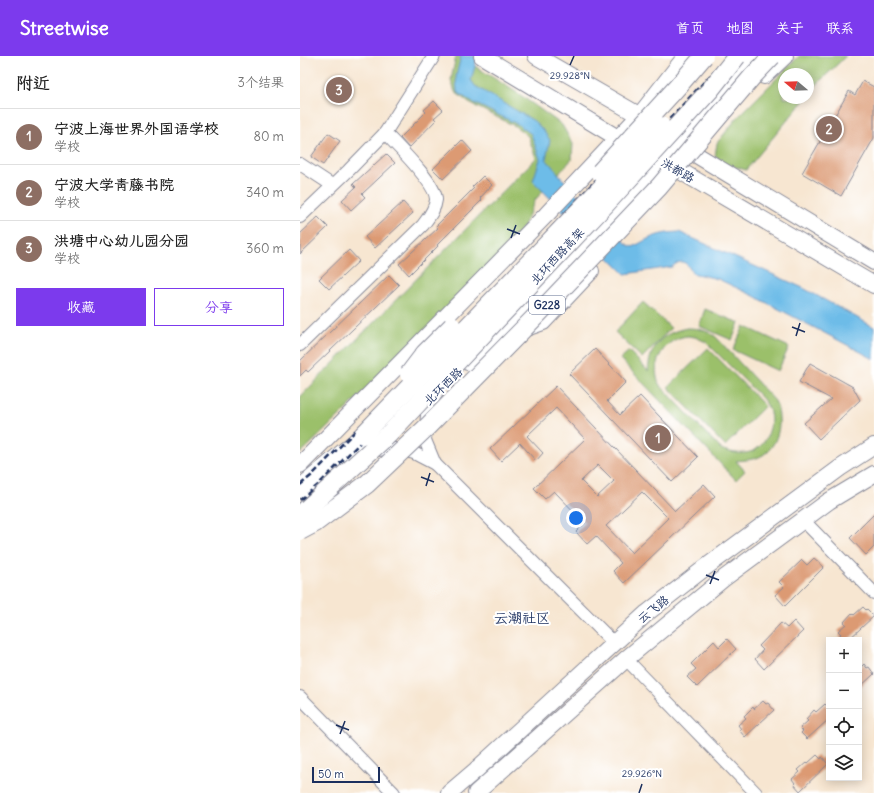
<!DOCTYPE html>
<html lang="zh">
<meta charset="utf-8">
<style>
:root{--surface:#fff;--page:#f2f2f2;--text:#222;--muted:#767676;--line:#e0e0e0;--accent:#7c3aed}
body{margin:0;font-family:Delius,"LXGW WenKai TC",sans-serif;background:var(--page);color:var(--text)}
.controls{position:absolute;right:12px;bottom:12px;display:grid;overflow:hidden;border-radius:0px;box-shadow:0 2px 10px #0003}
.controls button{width:36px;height:36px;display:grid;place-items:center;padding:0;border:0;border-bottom:1px solid var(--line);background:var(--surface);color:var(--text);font:20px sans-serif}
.compass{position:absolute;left:478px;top:12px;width:36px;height:36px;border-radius:50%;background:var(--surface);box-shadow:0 2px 10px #0003;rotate:289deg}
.scale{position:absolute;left:12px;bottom:10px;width:68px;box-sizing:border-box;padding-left:4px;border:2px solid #1b2f5e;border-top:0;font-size:11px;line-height:14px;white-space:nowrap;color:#1b2f5e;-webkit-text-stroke:3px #fff;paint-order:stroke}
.you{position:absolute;left:276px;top:462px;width:14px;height:14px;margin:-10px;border:3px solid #fff;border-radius:50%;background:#1a73e8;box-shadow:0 0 0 6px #1a73e833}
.badge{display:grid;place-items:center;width:26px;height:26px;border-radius:50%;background:var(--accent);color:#fff;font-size:13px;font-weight:700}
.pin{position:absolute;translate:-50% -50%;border:2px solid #fff;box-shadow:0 1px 4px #0006}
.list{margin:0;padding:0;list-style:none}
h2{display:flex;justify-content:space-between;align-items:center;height:52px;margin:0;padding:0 16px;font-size:17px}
h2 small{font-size:13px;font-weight:400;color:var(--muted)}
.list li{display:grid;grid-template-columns:26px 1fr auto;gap:12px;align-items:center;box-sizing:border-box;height:56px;padding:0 16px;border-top:1px solid var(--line)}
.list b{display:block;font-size:15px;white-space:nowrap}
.list p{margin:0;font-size:13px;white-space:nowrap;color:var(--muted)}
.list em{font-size:13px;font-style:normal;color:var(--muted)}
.actions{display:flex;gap:8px;padding:12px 16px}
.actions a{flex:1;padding:9px 0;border:1px solid var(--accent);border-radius:0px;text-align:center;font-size:14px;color:var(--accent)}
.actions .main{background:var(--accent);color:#fff}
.icon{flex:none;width:22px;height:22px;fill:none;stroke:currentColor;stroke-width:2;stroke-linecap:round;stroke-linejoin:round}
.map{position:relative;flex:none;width:574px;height:737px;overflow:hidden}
header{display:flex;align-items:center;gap:24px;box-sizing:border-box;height:56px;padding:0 20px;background:var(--accent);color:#fff}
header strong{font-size:19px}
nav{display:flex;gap:22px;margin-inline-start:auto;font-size:14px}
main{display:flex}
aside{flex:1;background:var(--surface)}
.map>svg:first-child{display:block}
.green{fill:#9bc06b;stroke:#5b7864;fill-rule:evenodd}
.water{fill:#6dbce8;stroke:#4476a3}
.building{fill:#dc9a73;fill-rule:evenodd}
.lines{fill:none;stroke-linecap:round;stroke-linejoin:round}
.minor-casing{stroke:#898a98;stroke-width:14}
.major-casing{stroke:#898a98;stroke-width:18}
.highway-casing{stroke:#898a98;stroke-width:20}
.minor{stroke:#fff;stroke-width:12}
.major{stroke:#fff;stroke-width:16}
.highway{stroke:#fff;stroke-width:18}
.rail{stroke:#1b2f5e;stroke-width:2.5;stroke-dasharray:6 3;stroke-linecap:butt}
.highway-bridge-casing{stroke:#898a98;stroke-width:20;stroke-linecap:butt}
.highway-bridge{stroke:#fff;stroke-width:18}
.ticks{fill:none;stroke:#1b2f5e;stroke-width:1.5}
.labels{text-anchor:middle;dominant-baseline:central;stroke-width:4;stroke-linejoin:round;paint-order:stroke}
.shield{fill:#fff;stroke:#5f6d8e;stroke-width:1}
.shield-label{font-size:11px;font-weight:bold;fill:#1b2f5e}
.street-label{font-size:12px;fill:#1b2f5e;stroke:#fff}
.quarter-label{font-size:14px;fill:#1b2f5e;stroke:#fff}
.ticks-label{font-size:10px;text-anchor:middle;fill:#1b2f5e;stroke:#fff;stroke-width:4;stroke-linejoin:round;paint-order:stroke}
</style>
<header>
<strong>Streetwise</strong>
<nav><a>首页</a><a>地图</a><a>关于</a><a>联系</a></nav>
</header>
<main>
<aside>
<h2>附近<small>3个结果</small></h2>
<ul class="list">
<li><span class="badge" style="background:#8d6e63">1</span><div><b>宁波上海世界外国语学校</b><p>学校</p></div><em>80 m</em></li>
<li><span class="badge" style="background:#8d6e63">2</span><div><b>宁波大学青藤书院</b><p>学校</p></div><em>340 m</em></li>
<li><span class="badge" style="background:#8d6e63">3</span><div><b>洪塘中心幼儿园分园</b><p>学校</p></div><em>360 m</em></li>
</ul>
<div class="actions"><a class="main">收藏</a><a>分享</a></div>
</aside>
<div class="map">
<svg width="574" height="737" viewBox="0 0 574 737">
<rect width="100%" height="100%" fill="#fff"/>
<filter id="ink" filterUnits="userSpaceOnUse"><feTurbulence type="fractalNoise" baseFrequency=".025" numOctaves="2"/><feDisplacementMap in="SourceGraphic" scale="8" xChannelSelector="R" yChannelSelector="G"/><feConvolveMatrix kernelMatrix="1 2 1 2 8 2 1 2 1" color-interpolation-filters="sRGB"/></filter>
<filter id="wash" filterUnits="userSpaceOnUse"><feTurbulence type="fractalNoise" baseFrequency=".012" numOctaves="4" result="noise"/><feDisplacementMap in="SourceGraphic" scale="16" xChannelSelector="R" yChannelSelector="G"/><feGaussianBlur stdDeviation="0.9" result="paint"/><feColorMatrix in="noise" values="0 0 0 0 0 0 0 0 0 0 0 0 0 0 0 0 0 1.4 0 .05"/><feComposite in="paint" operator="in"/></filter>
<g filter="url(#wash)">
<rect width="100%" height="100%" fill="#f7e6d1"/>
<g class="green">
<path d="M156,0H159L219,38L262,69L273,88L272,103L235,144L224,170L205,195L98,303L0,398V341L236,102L228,80L215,70L169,47L155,36L151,24Z"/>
<path d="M499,0H546L519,26L508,39V18H484V42H506L446,114L425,108L415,100L417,87L437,62Z"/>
<path d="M343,246L371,272L342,302L315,276Z"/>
<path d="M405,253L439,267L432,284L399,270Z"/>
<path d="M444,270L489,291L478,315L433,294Z"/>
<path d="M387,272C397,272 407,274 416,281L475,345C483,362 480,388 463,399C455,404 445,404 436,405L445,415L436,424L320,303L329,295L348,315C350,289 362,277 387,272ZM388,280L395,281L406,286C420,300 434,314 448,328C454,335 464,342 468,351C474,363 470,382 459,391C449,400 433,398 421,393L359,328C350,306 365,282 388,280Z"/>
<path d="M408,292L465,350L425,390L368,331Z"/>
</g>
<path class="water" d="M161,0H178L171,24L175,30L234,65L242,73L250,84L246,103L274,136L328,189L333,191C351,181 357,177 379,176L503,232L574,271V303L452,239L418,223L392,217C387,206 382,202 372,211L325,218L233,125L240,103L231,78L219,69L170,45L157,36L156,20Z"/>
<g id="blocks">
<g class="building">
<path d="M563,25L574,31V82L541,140L502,117L549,35L555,39Z"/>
<path d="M134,45L143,54L134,62L136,64L109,92L100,82L126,56L124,54Z"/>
<path d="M28,77L40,85L23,109L11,101Z"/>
<path d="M162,84L172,95L143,123L133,113Z"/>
<path d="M86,98L95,107L62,138L65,141L51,154L42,144L56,131L53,128Z"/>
<path d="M183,120L192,129L180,142L182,144L137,189L138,190L109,219L99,208L138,172L136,170L174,132L172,131Z"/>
<path d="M103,146L113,157L75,192L65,181Z"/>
<path d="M18,161L28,171L0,198V178Z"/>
<path d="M49,194L59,205L29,233L19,223Z"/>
<path d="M89,219L99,229L8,316L6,314L0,320V305Z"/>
<path d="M295,293L326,326L307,345L320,359L340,340L398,401L372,426L269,318Z"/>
<path d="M510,307L553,331L560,344L519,383L504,367L531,343L499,326Z"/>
<path d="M256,330L375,455L404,428L415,440L324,527L313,515L321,507L296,480L287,488L276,476L285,467L254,435L245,443L234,432L285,383L256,352L227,380L243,397L236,405L220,387L201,405L190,393ZM298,409L314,425L297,441L281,425ZM342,436L368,462L332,497L306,470Z"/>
<path d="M574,458V491L566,499L550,482Z"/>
<path d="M514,502L524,511L485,550L475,539L484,531L479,526L502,504L507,509Z"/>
<path d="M563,551L566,554L567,553L574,560L548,584H543L539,580L541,578L538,575L546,568L544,566L552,557L554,559Z"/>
<path d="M494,565L503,575L464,613L455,603L463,594L459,590L481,567L487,572Z"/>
<path d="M427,583L436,593L397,631L387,621L396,613L391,608L414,585L419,591Z"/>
<path d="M564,608L567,612L569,611L574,618L559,632V613Z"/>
<path d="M463,645L466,648L468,647L474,654L445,681L439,674L441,673L438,669L446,662L444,660L453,651L454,653Z"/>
<path d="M525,648L529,652V663L507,683L501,677L503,675L500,672L508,665L506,663L514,654L516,656Z"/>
<path d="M517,699L521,703L522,701L528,708L500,735L494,728L495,727L492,723L500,716L498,714L507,706L508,707Z"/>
</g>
</g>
</g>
<g filter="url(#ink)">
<use href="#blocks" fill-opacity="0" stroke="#898a98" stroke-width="1"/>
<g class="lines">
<g class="minor-casing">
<g id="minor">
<path d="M0,108L32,129"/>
<path d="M0,161L49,114L85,77L134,0"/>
<path d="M0,289L123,169C128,162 135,154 136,144C137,128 97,90 85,77"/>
<path d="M75,394L95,393L114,397L135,408L125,384L127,359L137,335"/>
<path d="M135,408L314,587"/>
<path d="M503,464L574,537"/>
<path d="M326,603L456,737"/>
<path d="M0,641L94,737"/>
</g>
</g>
<g class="major-casing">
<g id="major">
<path d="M182,0L326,87"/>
<path d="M236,0L349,65"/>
<path d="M464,20L485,0"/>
<path d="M380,86L395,98L574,206"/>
<path d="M365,106L574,229"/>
<path d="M223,273L243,266L291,215"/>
<path d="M168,306L276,195L372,94L451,0"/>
<path d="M0,409L246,159L340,59L386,0"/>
<path d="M149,737L176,714L347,557L406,511L540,412L574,390"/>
<path d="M176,737L326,603L423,523L529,445L574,418"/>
</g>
</g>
<g class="highway-casing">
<path id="highway" d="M0,433L54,388L63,379"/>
</g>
<use href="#minor" class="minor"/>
<use href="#major" class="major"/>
<use href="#highway" class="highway"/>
<g class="rail">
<path d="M0,429L11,420L183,245L411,0"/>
<path d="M0,444L18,429L194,252L428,0"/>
</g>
<g class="highway-bridge-casing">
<g id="highway-bridge">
<path d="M300,116L380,28L404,0"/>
<path d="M109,318L125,297L152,270"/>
<path d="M63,379L361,70"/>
<path d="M0,459L89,378L306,148L410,34L437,0"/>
<path d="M0,475L15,467L67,428L128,370L239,257L359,131L452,21L472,0"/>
</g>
</g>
<use href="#highway-bridge" class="highway-bridge"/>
</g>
</g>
<path class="ticks" d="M270,9L274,0M207,173L220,178M211,182L216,169M492,271L505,276M496,280L500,267M121,421L134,426M126,430L130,417M406,519L419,524M410,528L415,515M36,669L49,674M40,678L45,665M339,737L342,728"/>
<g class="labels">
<rect class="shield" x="229" y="240" width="36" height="18" rx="3"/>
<g class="shield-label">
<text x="247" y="249">G228</text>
</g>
<g class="street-label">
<text transform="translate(378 114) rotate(30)">洪都路</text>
<text transform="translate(257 200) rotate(-47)">北环西路高架</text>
<text transform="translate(143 330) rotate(-44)">北环西路</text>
<text transform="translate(353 553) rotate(-39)">云飞路</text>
</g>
<g class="quarter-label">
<text x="222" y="562">云潮社区</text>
</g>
</g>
<g class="ticks-label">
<text x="270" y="23">29.928°N</text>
<text x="342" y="721">29.926°N</text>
</g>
</svg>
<div class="controls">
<button>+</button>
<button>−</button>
<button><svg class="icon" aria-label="locate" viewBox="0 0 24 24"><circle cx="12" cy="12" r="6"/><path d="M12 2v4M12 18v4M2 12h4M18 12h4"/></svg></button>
<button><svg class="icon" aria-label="layers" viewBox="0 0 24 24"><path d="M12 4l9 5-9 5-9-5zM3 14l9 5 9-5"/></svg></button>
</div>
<svg class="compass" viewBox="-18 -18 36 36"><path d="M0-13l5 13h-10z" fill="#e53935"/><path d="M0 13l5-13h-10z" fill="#767676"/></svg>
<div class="scale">50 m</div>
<div class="you"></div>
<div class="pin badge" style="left:358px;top:382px;background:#8d6e63">1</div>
<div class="pin badge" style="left:529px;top:73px;background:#8d6e63">2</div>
<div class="pin badge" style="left:39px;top:34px;background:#8d6e63">3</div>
</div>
</main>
